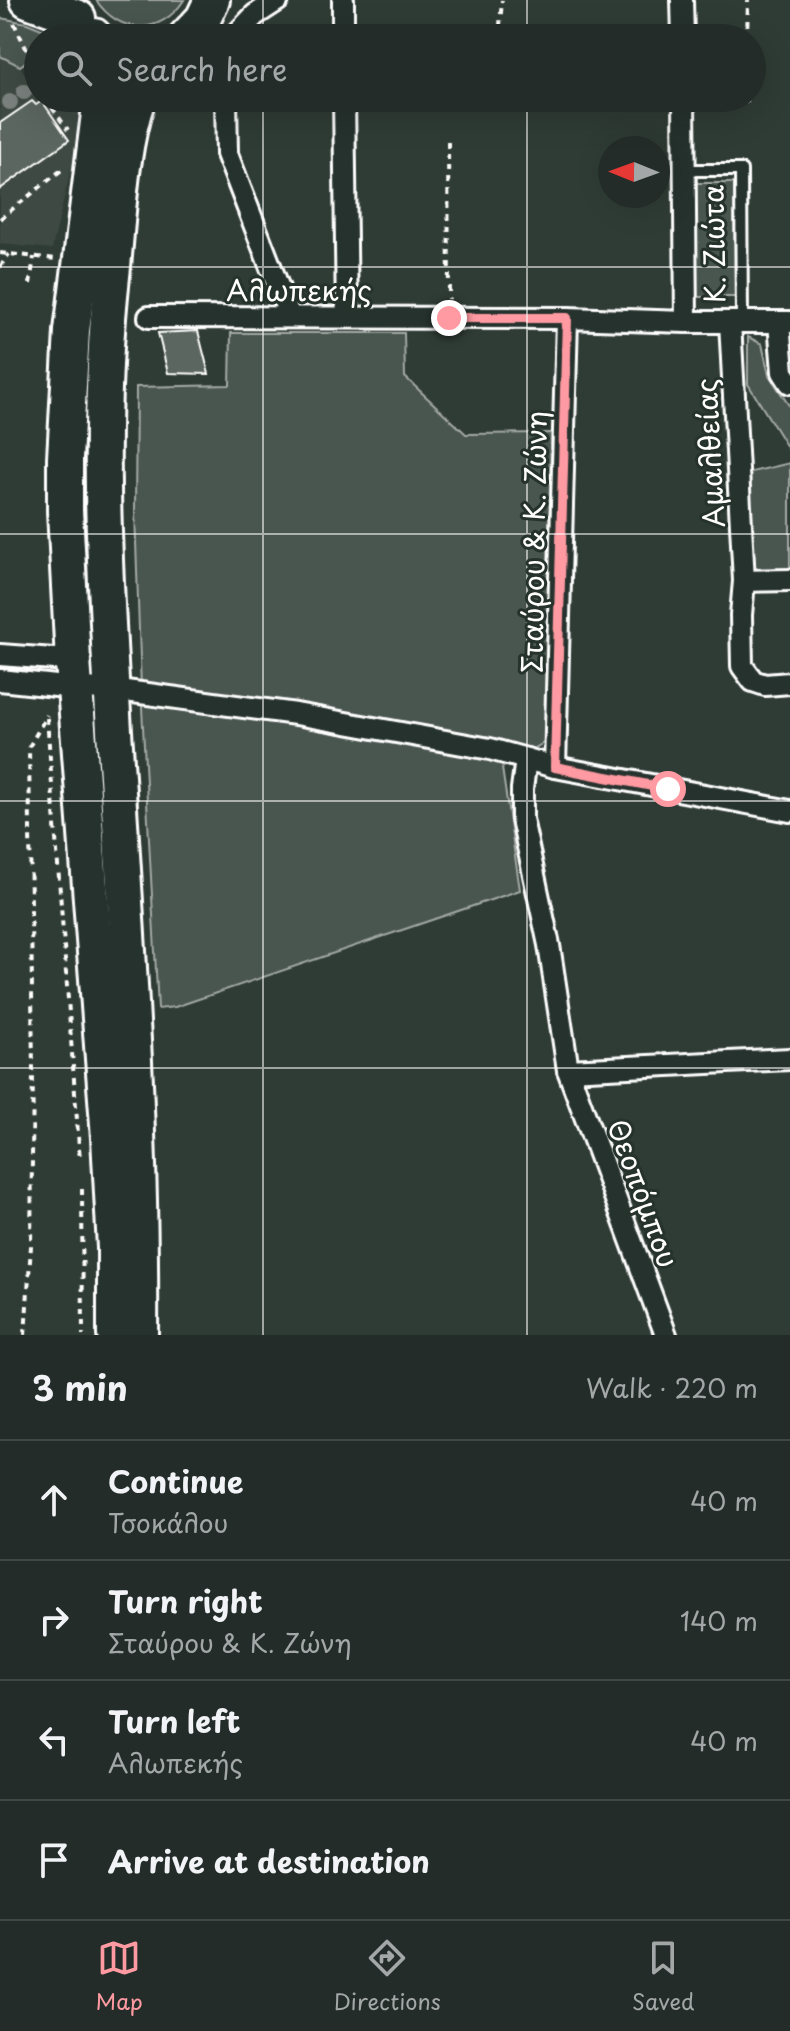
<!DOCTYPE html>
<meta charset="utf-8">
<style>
:root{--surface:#232c28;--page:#2b3430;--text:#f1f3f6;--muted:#a3a7a8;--line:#404845;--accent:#ff9aa2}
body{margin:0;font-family:"Playpen Sans",sans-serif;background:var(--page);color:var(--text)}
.compass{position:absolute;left:598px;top:136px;width:72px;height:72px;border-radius:50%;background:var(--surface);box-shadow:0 8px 32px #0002;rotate:271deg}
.stop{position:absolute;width:24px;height:24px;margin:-18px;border:6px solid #ff9aa2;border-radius:50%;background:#fff}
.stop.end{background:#ff9aa2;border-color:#fff;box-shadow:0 2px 8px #0008}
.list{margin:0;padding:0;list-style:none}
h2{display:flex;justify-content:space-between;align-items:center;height:104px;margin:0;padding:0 32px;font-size:34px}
h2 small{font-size:26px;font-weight:400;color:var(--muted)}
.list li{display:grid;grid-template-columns:52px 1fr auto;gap:24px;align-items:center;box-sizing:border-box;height:120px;padding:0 32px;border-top:2px solid var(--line)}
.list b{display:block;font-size:30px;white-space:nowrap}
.list p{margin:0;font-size:26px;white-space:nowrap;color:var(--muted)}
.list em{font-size:26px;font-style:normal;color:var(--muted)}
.icon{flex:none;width:44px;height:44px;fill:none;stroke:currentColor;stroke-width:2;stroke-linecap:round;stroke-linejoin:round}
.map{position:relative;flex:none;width:790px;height:1335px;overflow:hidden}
.search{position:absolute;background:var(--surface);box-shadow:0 8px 32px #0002;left:24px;right:24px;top:24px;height:88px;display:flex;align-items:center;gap:20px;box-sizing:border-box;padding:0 28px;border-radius:44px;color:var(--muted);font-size:30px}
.sheet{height:584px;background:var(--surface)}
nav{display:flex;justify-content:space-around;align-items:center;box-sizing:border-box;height:112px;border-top:2px solid var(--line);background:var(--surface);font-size:22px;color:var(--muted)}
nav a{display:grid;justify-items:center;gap:4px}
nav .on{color:var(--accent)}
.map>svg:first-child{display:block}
.built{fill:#3c4842}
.green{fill:#4a544f;stroke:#a4aaa7;stroke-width:2}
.building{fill:#5b6661;stroke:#fff;stroke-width:2}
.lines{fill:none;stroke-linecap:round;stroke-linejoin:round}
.service-casing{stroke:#fff;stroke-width:16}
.minor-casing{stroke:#fff;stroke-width:26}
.trunk-casing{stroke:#fff;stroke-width:40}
.path{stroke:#fff;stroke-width:4;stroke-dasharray:6 6;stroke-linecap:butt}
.service{stroke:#26332d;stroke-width:10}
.minor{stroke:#26332d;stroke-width:20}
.trunk{stroke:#26332d;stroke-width:34}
.tree{fill:#7a817e}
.route{stroke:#ff9aa2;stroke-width:10}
.grid{fill:none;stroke:#fff;stroke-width:2;stroke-opacity:0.55}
.labels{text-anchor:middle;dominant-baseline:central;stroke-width:6;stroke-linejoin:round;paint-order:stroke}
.street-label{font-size:28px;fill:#fff;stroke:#26332d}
</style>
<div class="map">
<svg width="790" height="1335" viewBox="0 0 790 1335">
<rect width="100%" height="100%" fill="#2f3b35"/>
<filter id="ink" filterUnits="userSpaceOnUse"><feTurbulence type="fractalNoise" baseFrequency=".0125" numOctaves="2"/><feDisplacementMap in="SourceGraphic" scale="16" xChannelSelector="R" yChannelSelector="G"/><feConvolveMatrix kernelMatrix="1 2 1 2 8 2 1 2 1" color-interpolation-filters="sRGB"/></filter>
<g filter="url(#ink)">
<path class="built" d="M0,57L20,66L36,91L38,90V98H78L77,144L52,249L0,244Z"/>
<g class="green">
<path d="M96,0H184C161,36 119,35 96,0Z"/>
<path d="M0,18L27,23L61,37L38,38V53L20,66L0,56Z"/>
<path d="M693,183H734L735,297H695Z"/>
<path d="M231,333H404L405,377L466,434L551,433L545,742L502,768L520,890L175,1007L158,1009L141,689L135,512L136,387L230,385Z"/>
<path d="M748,337L762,344L769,375L790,407V452L748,384Z"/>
<path d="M790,463V571H748L743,474Z"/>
</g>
<g class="building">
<path d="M32,101L36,105L42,101L69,140L0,189V123Z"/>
<path d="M198,331L209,374L168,373L158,333Z"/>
</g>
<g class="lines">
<g class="service-casing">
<path id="service" d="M685,170H741L742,322"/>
</g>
<g class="minor-casing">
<g id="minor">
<path d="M343,0V38"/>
<path d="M682,0L683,38"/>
<path d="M233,38L255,15L278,0"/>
<path d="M226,98L227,154L290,317"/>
<path d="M344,98L347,317"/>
<path d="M684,98L686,322"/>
<path d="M149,317L567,318L686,322H790"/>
<path d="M730,322L744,581L741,615L742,666L753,681L765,685L790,683"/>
<path d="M779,322L783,372L790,383"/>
<path d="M744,581L790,580"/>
<path d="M0,655L81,661"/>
<path d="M0,680L75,688L111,689L296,714L490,749L555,767L790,811"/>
<path d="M526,759L522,789V819L549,945L568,1070L666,1335"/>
<path d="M555,767L567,318"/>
<path d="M568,1070L790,1059"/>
</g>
</g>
<g class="trunk-casing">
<g id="trunk">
<path d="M28,0L78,18"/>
<path d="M94,36L95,38"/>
<path d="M185,38L203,19L212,0"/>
<path d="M101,98L72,331L65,458V511L73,661L109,1138L115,1248V1335"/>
<path d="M138,98C120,150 118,221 112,276C95,428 105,580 114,731C127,932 142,1134 140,1335"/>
</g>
</g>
<g class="path">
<path d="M14,23L35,67"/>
<path d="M499,38L502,0"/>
<path d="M747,38L748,0"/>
<path d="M45,98L68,130"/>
<path d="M747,103V98"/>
<path d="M448,142L449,299"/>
<path d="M0,219L64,168"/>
<path d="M0,253L56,259"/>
<path d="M0,267L9,254"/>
<path d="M30,284L34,257"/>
<path d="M47,718L80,1160"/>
<path d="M82,1189L83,1335"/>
<path d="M25,1335L31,1246L33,1072L29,747L47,715"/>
</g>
<use href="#service" class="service"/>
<use href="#minor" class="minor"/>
<use href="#trunk" class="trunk"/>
</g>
<g class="tree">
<circle cx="24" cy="92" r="8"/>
<circle cx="10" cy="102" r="8"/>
</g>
</g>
<g class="lines" filter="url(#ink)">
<path class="route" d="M449,318H567L555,767L668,789"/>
</g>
<path class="grid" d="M263,0V38M527,0V38M263,98V1335M527,98V1335M0,267H790M0,534H790M0,801H790M0,1068H790"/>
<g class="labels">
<g class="street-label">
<text transform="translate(713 244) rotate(-91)">Κ. Ζιώτα</text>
<text x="299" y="289">Αλωπεκής</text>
<text transform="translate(709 453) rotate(-93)">Αμαλθείας</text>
<text transform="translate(533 542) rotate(-89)">Σταύρου &amp; Κ. Ζώνη</text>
<text transform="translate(644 1193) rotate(70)">Θεοπόμπου</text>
</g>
</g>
</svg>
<svg class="compass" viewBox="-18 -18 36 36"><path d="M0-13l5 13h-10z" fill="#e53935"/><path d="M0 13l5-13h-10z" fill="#a3a7a8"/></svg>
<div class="stop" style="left:668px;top:789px"></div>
<div class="stop end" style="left:449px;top:318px"></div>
<div class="search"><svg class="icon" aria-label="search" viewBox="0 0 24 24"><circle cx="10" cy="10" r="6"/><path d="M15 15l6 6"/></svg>Search here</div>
</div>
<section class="sheet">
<h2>3 min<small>Walk · 220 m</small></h2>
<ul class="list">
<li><svg class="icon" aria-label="ahead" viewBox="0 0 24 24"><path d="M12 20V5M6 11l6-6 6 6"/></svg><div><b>Continue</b><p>Τσοκάλου</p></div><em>40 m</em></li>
<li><svg class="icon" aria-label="right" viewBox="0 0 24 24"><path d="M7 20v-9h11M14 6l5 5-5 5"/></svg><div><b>Turn right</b><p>Σταύρου &amp; Κ. Ζώνη</p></div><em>140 m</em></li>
<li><svg class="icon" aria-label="left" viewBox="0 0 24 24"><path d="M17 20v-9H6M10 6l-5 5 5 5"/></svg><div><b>Turn left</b><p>Αλωπεκής</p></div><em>40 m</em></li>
<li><svg class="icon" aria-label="arrive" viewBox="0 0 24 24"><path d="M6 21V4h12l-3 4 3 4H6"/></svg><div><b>Arrive at destination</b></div></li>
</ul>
</section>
<nav>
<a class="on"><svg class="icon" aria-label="map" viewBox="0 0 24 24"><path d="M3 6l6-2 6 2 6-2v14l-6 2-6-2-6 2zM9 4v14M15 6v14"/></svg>Map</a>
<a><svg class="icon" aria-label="directions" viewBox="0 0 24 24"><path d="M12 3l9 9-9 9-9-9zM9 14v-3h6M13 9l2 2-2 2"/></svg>Directions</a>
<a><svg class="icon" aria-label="saved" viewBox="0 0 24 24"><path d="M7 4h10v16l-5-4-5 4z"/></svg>Saved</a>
</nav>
